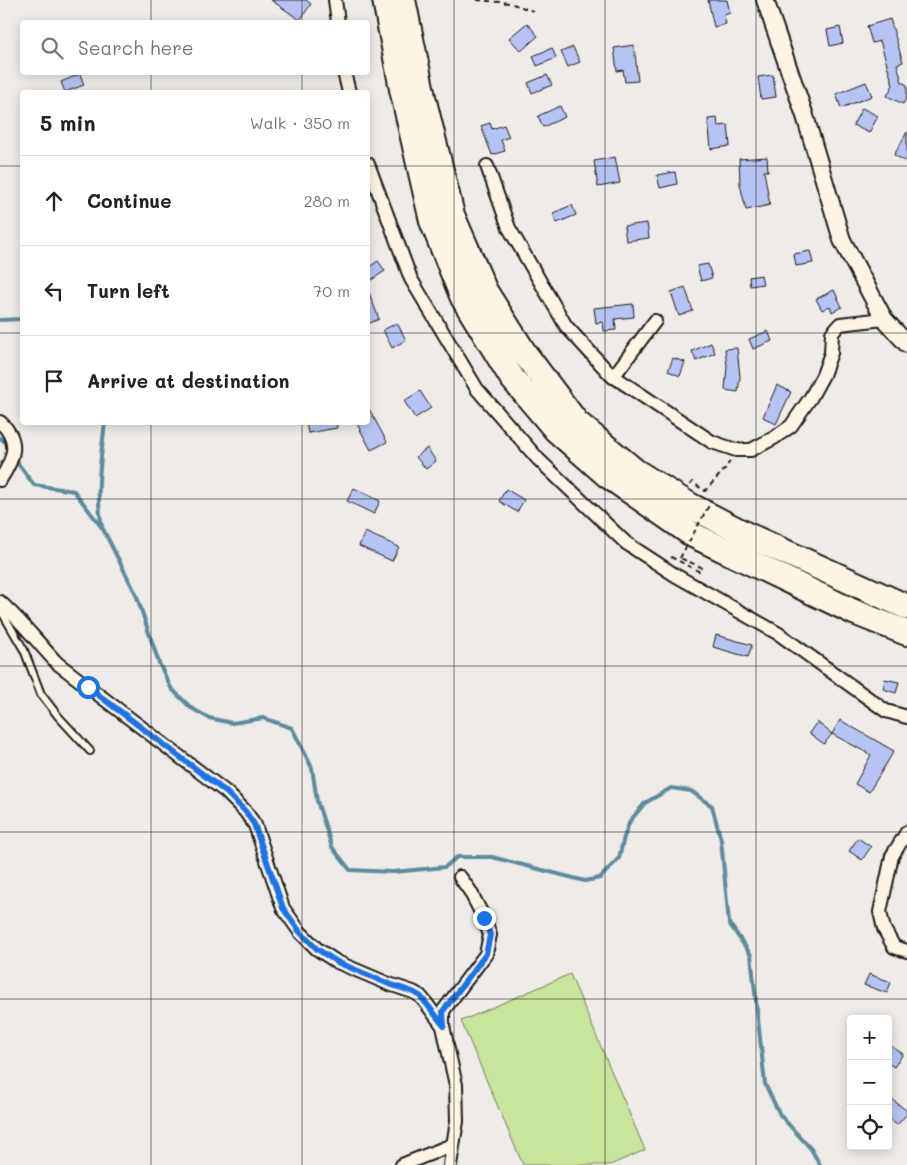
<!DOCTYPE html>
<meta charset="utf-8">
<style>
:root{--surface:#fff;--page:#f6f6f6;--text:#222;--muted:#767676;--line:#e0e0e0}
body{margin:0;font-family:Mali,sans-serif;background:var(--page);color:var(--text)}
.controls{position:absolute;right:15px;bottom:15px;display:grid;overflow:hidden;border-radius:5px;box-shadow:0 2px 12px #0003}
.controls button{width:45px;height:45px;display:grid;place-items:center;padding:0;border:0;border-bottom:1px solid var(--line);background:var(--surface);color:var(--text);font:25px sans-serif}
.stop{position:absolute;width:15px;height:15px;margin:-11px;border:4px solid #1a73e8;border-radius:50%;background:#fff}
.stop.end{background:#1a73e8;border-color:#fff;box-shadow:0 1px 5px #0008}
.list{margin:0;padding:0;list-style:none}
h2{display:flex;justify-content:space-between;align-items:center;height:65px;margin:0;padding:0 20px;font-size:21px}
h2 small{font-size:16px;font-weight:400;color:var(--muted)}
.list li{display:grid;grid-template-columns:32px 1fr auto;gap:15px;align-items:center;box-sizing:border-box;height:90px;padding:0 20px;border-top:1px solid var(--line)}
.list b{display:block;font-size:19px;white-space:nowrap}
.list em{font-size:16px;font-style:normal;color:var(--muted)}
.icon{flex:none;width:28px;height:28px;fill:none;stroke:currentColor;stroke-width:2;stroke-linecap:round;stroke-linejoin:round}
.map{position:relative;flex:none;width:907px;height:1165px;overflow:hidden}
.search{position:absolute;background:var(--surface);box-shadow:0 2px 12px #0003;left:20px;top:20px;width:350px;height:55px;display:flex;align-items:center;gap:12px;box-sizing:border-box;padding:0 18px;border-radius:5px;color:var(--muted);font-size:19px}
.panel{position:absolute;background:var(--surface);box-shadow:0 2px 12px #0003;left:20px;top:90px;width:350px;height:335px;border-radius:5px}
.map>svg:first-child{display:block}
.green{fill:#c9e49b;stroke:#72805c}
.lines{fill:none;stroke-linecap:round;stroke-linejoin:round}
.stream{stroke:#608a9b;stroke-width:4}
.building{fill:#b7c3f3;stroke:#1c1c1c}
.service-casing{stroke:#1c1c1c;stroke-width:10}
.minor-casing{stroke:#1c1c1c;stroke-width:16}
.tertiary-casing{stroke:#1c1c1c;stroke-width:20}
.motorway-casing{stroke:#1c1c1c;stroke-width:28}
.path{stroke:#1c1c1c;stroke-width:2;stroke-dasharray:5 4;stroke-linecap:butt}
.service{stroke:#fcf5e5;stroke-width:6}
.minor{stroke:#fcf5e5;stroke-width:12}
.tertiary{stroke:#fcf5e5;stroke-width:16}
.motorway{stroke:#fcf5e5;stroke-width:24}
.path-bridge{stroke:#1c1c1c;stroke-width:2;stroke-dasharray:5 4;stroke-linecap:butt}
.route{stroke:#1a73e8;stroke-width:6}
.grid{fill:none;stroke:#1c1c1c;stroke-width:1;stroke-opacity:0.55}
</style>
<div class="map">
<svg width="907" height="1165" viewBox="0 0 907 1165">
<rect width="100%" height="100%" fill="#eeebe8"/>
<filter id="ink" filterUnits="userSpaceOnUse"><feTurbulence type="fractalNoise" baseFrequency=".02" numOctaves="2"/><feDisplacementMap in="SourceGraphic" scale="10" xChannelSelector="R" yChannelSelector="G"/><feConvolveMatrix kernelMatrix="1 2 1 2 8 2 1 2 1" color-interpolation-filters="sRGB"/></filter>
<g filter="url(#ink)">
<path class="green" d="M570,974L645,1150L610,1165H523L461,1021Z"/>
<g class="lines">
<g class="stream">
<path d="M0,320L22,319"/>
<path d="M0,438L9,445"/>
<path d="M16,457L19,465L34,485L74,491L103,529L136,594L159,663L171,688L191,708L209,718L232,723L263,718L292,728L312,768L317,801L332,847L350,870L393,872L445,867L457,857H492L585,881L600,878L619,858L624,837L630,821L645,803L671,788L691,791L712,806L721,840L729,923L751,955L765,1084L780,1115L811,1149L820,1165"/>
<path d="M102,527C95,493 101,457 105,422"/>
</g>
</g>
<g class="building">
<path d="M271,0H306L311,4L300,20Z"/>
<path d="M708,0H727L730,13L724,15L726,24L714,27Z"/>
<path d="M890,19L903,62L897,64L902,82L907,85V97L903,104L887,96L893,85L880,41L872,43L867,26Z"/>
<path d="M527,23L538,36L521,51L509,38Z"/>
<path d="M840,27L843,43L830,46L827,30Z"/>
<path d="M634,45L638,81L625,82L623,70L617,71L614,48Z"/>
<path d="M573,47L580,62L568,67L561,52Z"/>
<path d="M552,48L556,58L537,66L533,56Z"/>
<path d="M80,74L84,85L65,92L61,82Z"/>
<path d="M547,75L552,85L532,93L528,83Z"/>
<path d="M773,75L776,97L761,99L758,77Z"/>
<path d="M866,82L872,96L841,108L836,94Z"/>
<path d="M560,106L565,117L543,127L538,116Z"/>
<path d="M862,108L878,116L869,133L853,125Z"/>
<path d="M717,118L718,126L728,125L730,146L711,149L708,119Z"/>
<path d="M490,123L492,129L504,125L509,137L501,140L505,151L492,155L481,126Z"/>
<path d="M907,132V162L894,155Z"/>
<path d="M615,157L620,183L598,187L594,161Z"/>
<path d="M767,157L768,171H764L770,205L746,210L740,184L739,159Z"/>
<path d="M675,172L677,184L660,188L657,175Z"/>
<path d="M572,205L576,215L557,223L553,213Z"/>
<path d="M647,223L649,238L626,241L624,226Z"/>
<path d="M810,251L813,263L796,266L794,254Z"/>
<path d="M378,261L385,271L368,282V268Z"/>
<path d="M708,264L712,278L701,281L697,266Z"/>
<path d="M761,275L763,284L750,286L749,277Z"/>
<path d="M685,287L693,311L679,316L671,292Z"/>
<path d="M368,290L379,319L368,324Z"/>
<path d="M834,290L842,307L832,312L830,306L822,310L816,299Z"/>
<path d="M633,304L634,317L615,319L616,330L604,331L603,322L596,323L594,308Z"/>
<path d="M397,323L406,340L392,348L383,330Z"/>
<path d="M768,331L772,341L753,349L749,339Z"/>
<path d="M711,343L715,353L696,361L692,351Z"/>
<path d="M737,348L740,377L738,392L725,390L727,366L725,349Z"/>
<path d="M673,358L685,362L680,376L668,371Z"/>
<path d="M777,385L791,392L776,424L763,417Z"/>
<path d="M420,391L431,408L415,418L404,401Z"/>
<path d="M368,407L387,442L371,450L356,422H368Z"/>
<path d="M306,422H336L337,428L308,433Z"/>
<path d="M427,448L436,461L426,469L416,457Z"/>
<path d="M354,488L380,501L374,514L347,501Z"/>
<path d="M506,489L524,500L517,512L499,501Z"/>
<path d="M365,532L399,547L392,561L359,546Z"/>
<path d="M716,635L752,645L748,657L713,647Z"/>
<path d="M885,679L899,682L896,693L883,689Z"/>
<path d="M840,720L894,751L869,792L855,784L871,755L832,734Z"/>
<path d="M817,722L832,734L824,744L809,733Z"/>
<path d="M858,838L871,847L862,860L849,851Z"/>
<path d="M869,974L891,982L887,993L864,985Z"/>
<path d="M888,1044L903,1054L894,1067L888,1063Z"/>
<path d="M888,1096L907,1111V1114L897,1125L888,1118Z"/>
</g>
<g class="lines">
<g class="service-casing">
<path id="service" d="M0,609L24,650L41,694L58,716L90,751"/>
</g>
<g class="minor-casing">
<g id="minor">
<path d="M335,0L338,22"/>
<path d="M344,72L349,92"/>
<path d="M368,164L411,279L477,389L538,459L626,543L675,575L779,634L886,711L907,717"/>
<path d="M487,166L509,228L566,326L610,374L712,442L736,450H751L774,438L791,426L811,397L823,375L831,353L832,333L840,324L884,319"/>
<path d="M613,377L655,321"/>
<path d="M0,422C21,441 14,459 0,480"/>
<path d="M0,602C21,620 37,642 57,663L226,792L245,811L255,825L283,908L300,932L317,949L337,962L389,984L413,992L420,996L426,1003L443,1026"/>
<path d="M907,832L892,856L880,912L884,929L894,947L907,951"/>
<path d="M402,1165L452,1145"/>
<path d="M450,1165L457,1121L456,1085L449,1054L443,1026V1011L486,954L490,935L484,918L470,891L460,877"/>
</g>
</g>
<g class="tertiary-casing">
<path id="tertiary" d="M765,0L805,116L842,240L884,319L907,344"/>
</g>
<g class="motorway-casing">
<g id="motorway">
<path d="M385,0L402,89L432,221L463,298L512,378L556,430L607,475L693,535L854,612L907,633"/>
<path d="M403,0L423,97L452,215L485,291L525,354L576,422L635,471L691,506L745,534L907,607"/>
</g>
</g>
<g class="path">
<path d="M477,0L510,3L533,11"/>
<path d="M690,485L692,482L705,491L725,469L730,461"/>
<path d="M671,557L700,572L701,567L680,558"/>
</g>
<use href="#service" class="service"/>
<use href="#minor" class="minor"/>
<use href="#tertiary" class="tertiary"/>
<use href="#motorway" class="motorway"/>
<path class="path-bridge" d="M680,558L712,500"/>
</g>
</g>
<g class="lines" filter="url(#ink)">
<path class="route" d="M88,687L226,792L245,811L254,824L283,908L300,932L317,949L337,962L389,984L413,992L420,996L426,1003L444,1026L443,1011L486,954L490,935L484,918"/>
</g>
<path class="grid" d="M151,0V22M302,0V22M454,0V1165M605,0V1165M756,0V1165M151,72V92M302,72V92M0,166H22M368,166H907M0,333H22M368,333H907M151,422V1165M302,422V1165M0,499H907M0,666H907M0,832H907M0,999H907"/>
</svg>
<div class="controls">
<button>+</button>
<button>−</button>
<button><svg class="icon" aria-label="locate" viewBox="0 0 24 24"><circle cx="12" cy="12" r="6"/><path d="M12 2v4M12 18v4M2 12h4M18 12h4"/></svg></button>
</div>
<div class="stop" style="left:88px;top:687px"></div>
<div class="stop end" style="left:484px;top:918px"></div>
<div class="search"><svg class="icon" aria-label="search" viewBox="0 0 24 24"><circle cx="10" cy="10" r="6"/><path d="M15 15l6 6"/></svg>Search here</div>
<section class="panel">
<h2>5 min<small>Walk · 350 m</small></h2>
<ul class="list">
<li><svg class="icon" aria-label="ahead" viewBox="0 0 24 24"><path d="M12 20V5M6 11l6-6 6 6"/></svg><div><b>Continue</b></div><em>280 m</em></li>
<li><svg class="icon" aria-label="left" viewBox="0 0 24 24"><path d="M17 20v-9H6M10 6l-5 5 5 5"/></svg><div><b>Turn left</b></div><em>70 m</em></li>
<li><svg class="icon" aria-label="arrive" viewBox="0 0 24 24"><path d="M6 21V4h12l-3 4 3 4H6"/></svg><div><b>Arrive at destination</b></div></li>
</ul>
</section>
</div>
